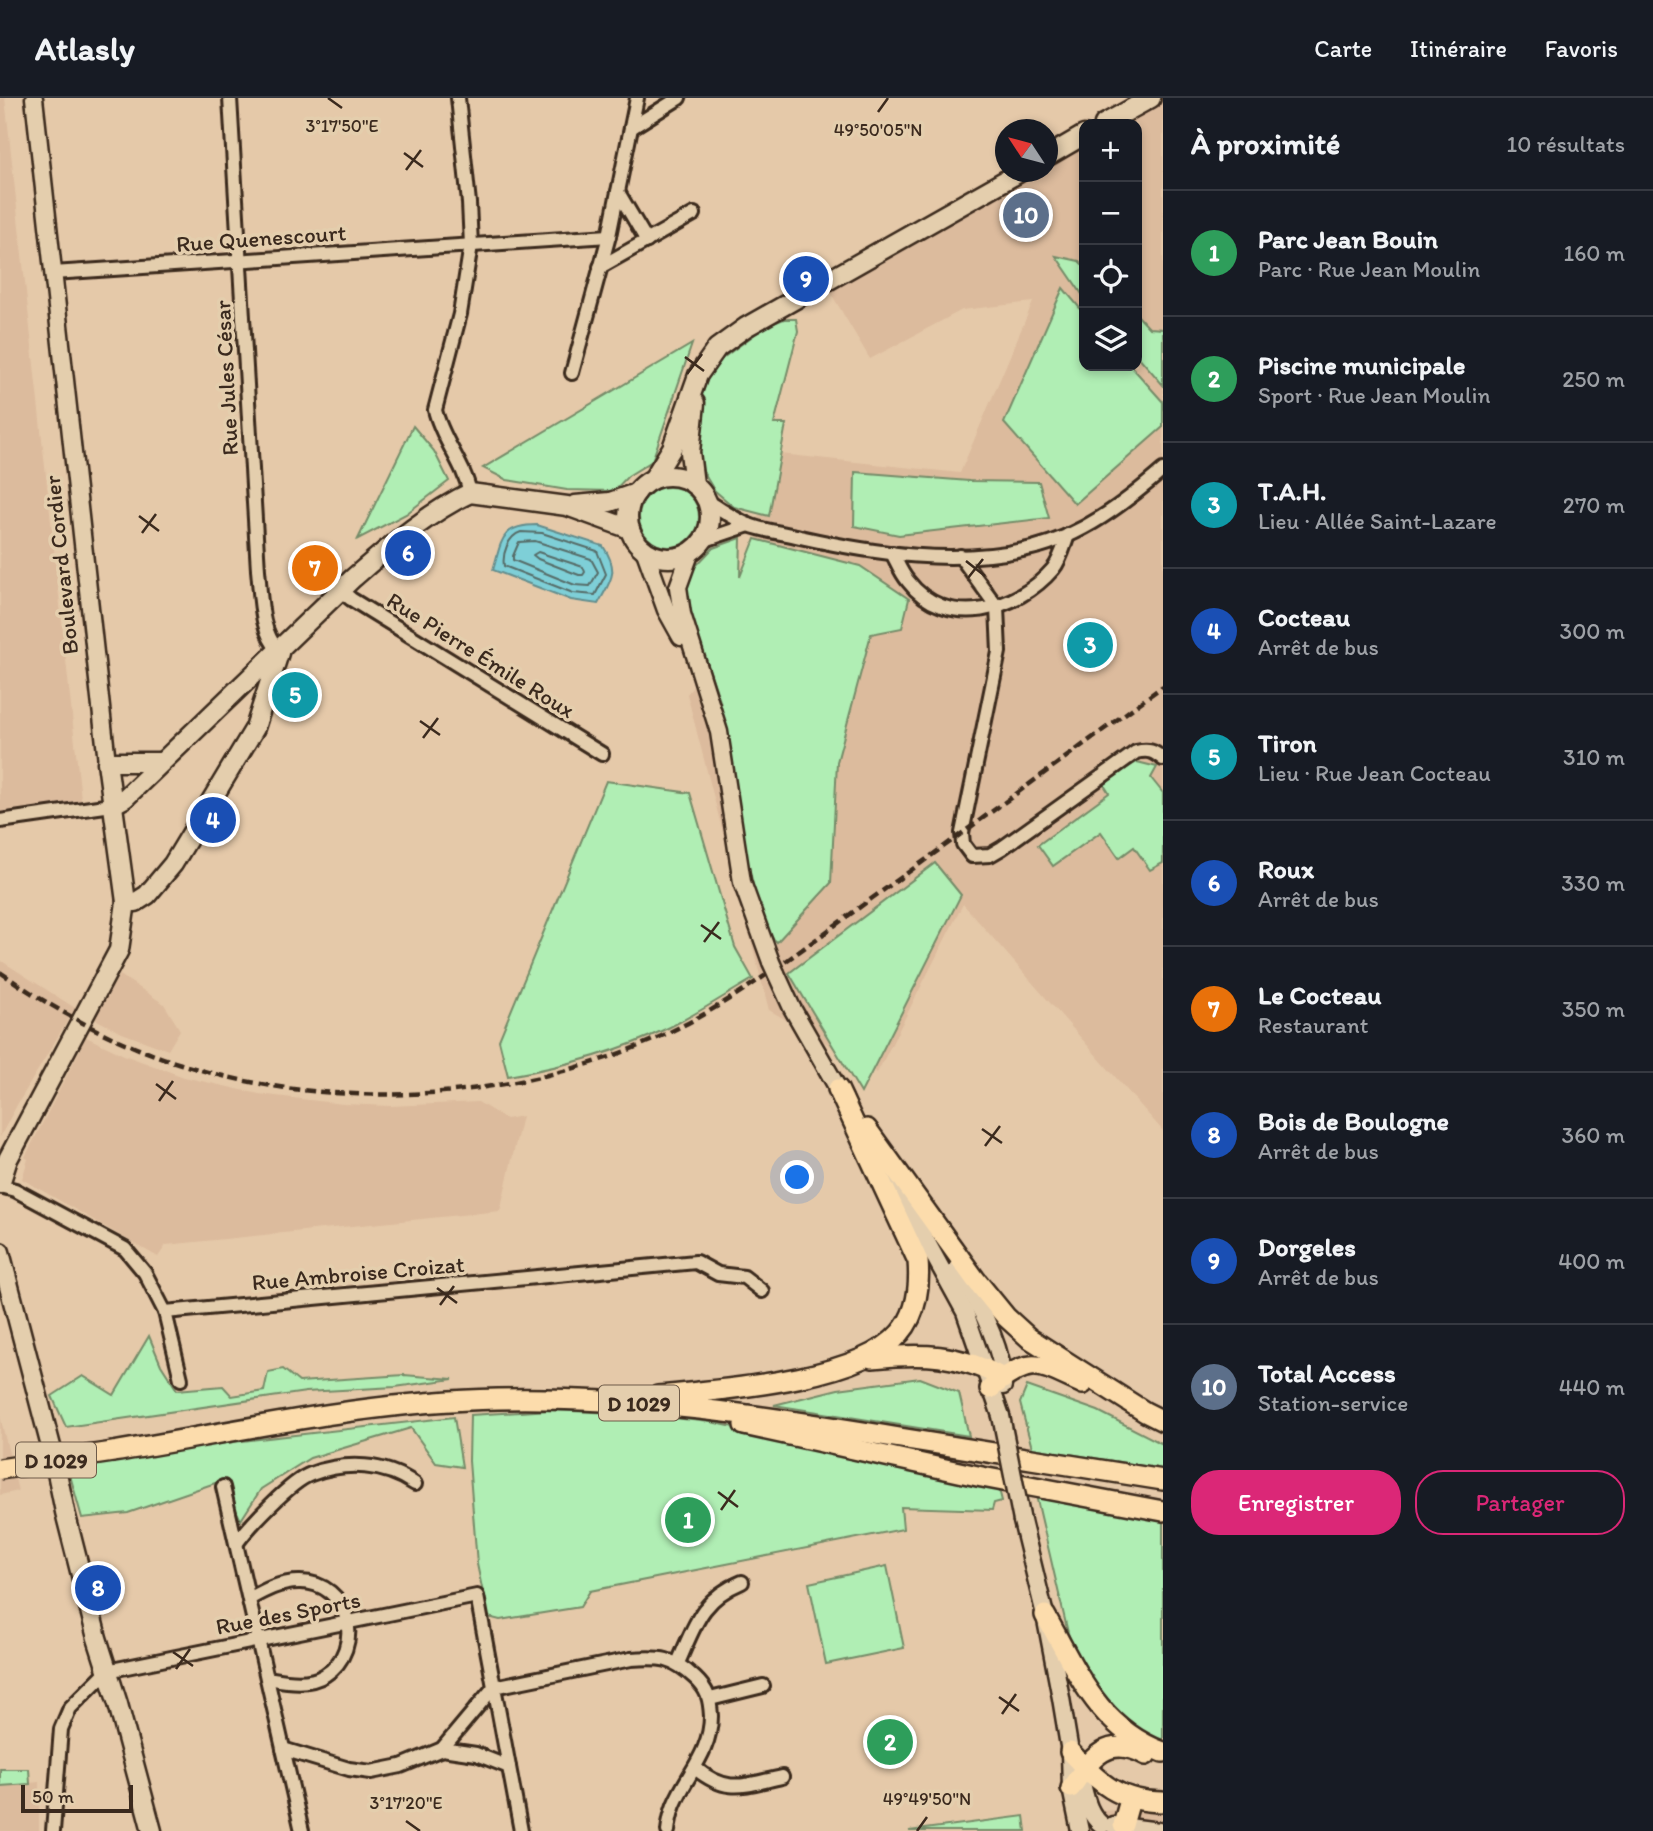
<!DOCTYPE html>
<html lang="fr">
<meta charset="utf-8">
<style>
:root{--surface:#171b24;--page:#20242c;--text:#f1f3f6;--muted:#9ea1a6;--line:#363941;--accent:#db2777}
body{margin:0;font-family:Itim,sans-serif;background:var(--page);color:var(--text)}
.controls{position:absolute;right:21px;top:21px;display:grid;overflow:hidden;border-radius:14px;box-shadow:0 4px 10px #0003}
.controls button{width:63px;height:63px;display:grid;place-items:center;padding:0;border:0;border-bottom:2px solid var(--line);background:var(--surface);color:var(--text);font:35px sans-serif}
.compass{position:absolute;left:995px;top:21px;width:63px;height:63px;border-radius:50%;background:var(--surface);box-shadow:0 4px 10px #0003;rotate:306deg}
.scale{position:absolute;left:21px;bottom:18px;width:112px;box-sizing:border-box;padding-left:7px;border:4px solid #3b2a1e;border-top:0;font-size:19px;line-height:24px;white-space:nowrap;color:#3b2a1e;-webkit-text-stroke:5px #e4cead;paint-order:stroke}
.you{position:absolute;left:798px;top:1080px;width:24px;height:24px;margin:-18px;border:5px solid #fff;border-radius:50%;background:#1a73e8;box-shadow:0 0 0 10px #1a73e833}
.badge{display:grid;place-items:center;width:46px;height:46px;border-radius:50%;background:var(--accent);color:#fff;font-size:23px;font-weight:700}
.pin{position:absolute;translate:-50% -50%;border:4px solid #fff;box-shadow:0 2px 7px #0006}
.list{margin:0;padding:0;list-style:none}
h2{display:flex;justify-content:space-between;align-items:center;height:91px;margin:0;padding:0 28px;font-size:30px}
h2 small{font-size:23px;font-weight:400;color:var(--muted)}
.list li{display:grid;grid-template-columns:46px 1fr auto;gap:21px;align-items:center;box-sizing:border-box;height:126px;padding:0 28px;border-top:2px solid var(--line)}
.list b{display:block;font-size:26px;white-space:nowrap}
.list p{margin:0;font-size:23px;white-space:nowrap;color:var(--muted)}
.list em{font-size:23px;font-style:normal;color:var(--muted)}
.actions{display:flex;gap:14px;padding:21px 28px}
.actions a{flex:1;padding:16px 0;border:2px solid var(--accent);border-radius:28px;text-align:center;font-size:24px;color:var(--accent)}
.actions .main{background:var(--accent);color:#fff}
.icon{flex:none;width:38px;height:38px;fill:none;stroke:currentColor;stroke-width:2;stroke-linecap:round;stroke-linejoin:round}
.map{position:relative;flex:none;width:1163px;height:1733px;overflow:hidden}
header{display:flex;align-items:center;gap:42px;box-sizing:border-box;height:98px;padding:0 35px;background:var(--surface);border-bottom:2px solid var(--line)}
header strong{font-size:33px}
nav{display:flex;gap:38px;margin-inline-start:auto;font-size:24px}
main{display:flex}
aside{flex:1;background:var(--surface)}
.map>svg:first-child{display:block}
.built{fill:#dcbb9d}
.green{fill:#b0eeb4;stroke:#768c69;stroke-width:2}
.water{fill:#7ecfd7;stroke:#638d8d;stroke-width:2}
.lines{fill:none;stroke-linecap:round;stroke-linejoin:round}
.shore{stroke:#566c68;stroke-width:2}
.minor-casing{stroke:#3b2a1e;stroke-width:18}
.tertiary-casing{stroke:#3b2a1e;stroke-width:21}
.secondary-casing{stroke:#3b2a1e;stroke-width:23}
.primary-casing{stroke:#3b2a1e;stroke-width:24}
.minor{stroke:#e4cead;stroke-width:12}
.tertiary{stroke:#e4cead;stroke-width:16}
.secondary{stroke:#e4cead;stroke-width:18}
.primary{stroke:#fcdcac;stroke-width:19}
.rail{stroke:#3b2a1e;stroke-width:4.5;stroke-dasharray:10 5;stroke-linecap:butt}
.tertiary-bridge-casing{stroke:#3b2a1e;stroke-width:21;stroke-linecap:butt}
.primary-bridge-casing{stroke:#3b2a1e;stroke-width:24;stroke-linecap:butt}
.tertiary-bridge{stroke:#e4cead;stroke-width:16}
.primary-bridge{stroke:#fcdcac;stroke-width:19}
.ticks{fill:none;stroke:#3b2a1e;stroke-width:2.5}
.labels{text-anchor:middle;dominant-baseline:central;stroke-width:7;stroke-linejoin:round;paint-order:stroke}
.shield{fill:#e4cead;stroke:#6e5b49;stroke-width:2}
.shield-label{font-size:21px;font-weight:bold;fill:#3b2a1e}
.street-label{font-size:23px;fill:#3b2a1e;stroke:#e4cead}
.ticks-label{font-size:18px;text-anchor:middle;fill:#3b2a1e;stroke:#e4cead;stroke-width:7;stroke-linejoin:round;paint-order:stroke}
</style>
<header>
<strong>Atlasly</strong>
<nav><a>Carte</a><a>Itinéraire</a><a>Favoris</a></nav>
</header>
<main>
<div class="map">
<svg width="1163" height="1733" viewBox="0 0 1163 1733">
<rect width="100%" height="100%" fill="#e5c9a9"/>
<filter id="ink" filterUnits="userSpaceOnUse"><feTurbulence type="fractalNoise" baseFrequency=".0143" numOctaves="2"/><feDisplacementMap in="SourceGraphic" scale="14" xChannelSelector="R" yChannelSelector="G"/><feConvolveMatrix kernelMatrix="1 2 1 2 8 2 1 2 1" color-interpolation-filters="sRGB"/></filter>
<g filter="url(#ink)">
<g class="built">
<path d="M0,0H5L82,710L0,720Z"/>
<path d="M1163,2V1033L963,806L877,975L769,912L687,596L754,515L758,420L780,356L960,375L1033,204L962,212L870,261L829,192L1038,74H1048V68L1084,47V268H1137V26H1121Z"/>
<path d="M0,862L75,910L17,1007L0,1039Z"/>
<path d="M120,877L164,906L180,932L168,952L122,935L93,920Z"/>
<path d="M84,938L124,957L184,979L259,996L343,1006L390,1008L478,1004L506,1021L522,1018L500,1113L166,1147L158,1159L22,1081L28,1061L25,1059L81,950L79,947Z"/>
<path d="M0,1318L18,1393L0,1397Z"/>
<path d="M39,1684V1733H0V1688Z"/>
<path d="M1163,1710V1733H1100L1099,1713Z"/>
</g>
<g class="green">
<path d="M1056,158L1079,163L1084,168V199Z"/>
<path d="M1063,190L1084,215V268H1131L1163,304V329L1075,406L1004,325Z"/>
<path d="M1137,217L1149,230L1163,231V287L1137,257Z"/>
<path d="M784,221H796L798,233L774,326H786L769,418L734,409L714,392L693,357L702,296L712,268L766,228Z"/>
<path d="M692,246L652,363L628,378L614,393L567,392L507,382L483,370Z"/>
<path d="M413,328L434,353L449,383L406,416L358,441Z"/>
<path d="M855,374L969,383L1039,384L1049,420L899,437L854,428Z"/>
<circle cx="669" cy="419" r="30"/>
<path d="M741,440L740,479L755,441L860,468L909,501L902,530L871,536L837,664L831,785L777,844L763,832L739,724L720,603L694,527L684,492L690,474L713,450Z"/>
<path d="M1137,664L1157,669L1151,680L1163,695V765L1150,772L1134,749L1119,760L1101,734L1053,768L1038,747L1109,695L1104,687L1108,684L1107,682Z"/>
<path d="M606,683L690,695L735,849L753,881C725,897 697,916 668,930C618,954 562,969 508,978L499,942Z"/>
<path d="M935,765L961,797L861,995L789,875Z"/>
<path d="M149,1238L161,1267L177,1292L223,1288L232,1298L264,1293L268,1274L283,1271L299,1284L404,1277L453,1281L395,1289L306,1294L66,1329L52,1298L83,1278L114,1297Z"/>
<path d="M920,1280L959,1295L969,1338L774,1307L838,1291Z"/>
<path d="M1027,1288L1098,1313L1163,1346V1371L1032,1350L1020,1305Z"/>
<path d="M551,1312L636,1316L711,1324L998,1387L1002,1403L994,1405L992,1412L901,1409L903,1431L590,1493L580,1509L500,1522L488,1519L477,1466L469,1363L470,1317Z"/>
<path d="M454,1319L462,1369L436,1365L411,1330L310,1360L261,1391L241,1422L221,1383L128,1415L82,1420L66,1363Z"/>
<path d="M1035,1393L1163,1418V1647L1110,1614L1080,1569L1068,1535Z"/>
<path d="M887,1468L904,1550L826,1566L809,1485Z"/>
<path d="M0,1671H29L30,1686L0,1688Z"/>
<path d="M1024,1718L1026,1733H909Z"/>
</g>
<path class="water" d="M537,427L603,448C620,474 611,482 598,506L571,502L493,472C502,443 500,427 537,427Z"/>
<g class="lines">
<g class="shore">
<path d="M521,434L542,435L597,453L606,476L595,497L573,495L504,468C502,456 508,438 521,434Z"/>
<path d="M535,443L591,461L598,474L590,488L575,487L513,462V458L519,444Z"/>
<path d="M538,454L583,469L585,474L583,477H579L538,461L533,457Z"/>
</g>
<g class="minor-casing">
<g id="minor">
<path d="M230,0L258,472C261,499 260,534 279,553"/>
<path d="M458,0L469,105L471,147L460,216L435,312C442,342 464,365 470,395"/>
<path d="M631,30L679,0"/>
<path d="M618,94L647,143"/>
<path d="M600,169L694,116"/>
<path d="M53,175L609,138"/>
<path d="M572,275L609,138L637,0"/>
<path d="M707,403C721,411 734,421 749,427C764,433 784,435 800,439C876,456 956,468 1032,450C1082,438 1125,405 1163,372"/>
<path d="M702,443L749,427"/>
<path d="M892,455C897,464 901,475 908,483C946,533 1017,513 1053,471C1060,463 1064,448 1068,437"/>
<path d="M960,458L997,509L999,554L962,735L963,746L972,758L990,757L1002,750L1136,654C1148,651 1154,653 1163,661"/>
<path d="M340,492L351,501L602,656"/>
<path d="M0,723L112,707"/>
<path d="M0,1088L15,1092L125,1151L145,1175L165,1214L696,1164L718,1176L744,1179L762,1193"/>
<path d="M165,1214L181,1281"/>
<path d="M223,1389L302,1733"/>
<path d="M236,1446C249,1428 291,1383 311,1376C346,1363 385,1365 415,1386"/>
<path d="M249,1501C265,1492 280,1484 299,1484C350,1483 366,1551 325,1577C308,1588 285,1583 267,1580"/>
<path d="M678,1565C695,1527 701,1501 742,1484"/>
<path d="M710,1601L763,1588"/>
<path d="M283,1651L349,1671L371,1674L401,1668L442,1651L494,1589L631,1561C661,1559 673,1559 695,1580C708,1592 710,1601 711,1618C711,1654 687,1676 674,1707C671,1715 669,1724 668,1733"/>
<path d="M442,1651L476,1656L509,1669"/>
<path d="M695,1670C728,1697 744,1687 782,1679"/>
<path d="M53,1733L61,1631L70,1610L107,1573L477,1498L521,1733"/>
</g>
</g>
<g class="tertiary-casing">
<g id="tertiary">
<path d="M34,0L107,664"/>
<path d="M644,451L666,512L681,539"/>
<path d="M691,453L678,489L682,516L719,634L742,784L771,864"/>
<path d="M776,875L792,910L844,1001"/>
<path d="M890,1077L965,1214L1001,1318"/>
<path d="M957,1170C976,1200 1005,1251 1003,1288"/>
<path d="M1022,1423L1045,1517L1061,1600L1070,1654L1071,1690L1080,1733"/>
<path d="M1077,1669C1085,1689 1084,1713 1102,1727"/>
<path d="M1113,1727L1159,1733"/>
</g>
</g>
<g class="secondary-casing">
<g id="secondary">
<path d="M1104,26L1151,0"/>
<path d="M1048,58L1084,37"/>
<circle cx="669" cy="419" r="41"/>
<path d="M653,381L672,350L698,277L717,250L746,229L1020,74"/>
<path d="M694,386L690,354L695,305"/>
<path d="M575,407L610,404L636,395"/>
<path d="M112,707L125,700L352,481C388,450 427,415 470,395L567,408L630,431"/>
<path d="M126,804H136L147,797L173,766L255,630L279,555"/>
<path d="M0,1086L8,1061L119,852L126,804L107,664H161"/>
<path d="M0,1154L54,1360L65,1414L97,1540L118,1606L152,1733"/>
</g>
</g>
<g class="primary-casing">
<g id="primary">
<path d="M867,1031L975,1181L1006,1219L1029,1240L1145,1314L1163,1323"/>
<path d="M872,1260C921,1255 959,1255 1003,1280"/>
<path d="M990,1291C1032,1256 1038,1266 1083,1286"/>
<path d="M658,1298C718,1292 859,1283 900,1235C917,1216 920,1187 918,1163L838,991"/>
<path d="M744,1327L982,1379L1163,1413"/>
<path d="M113,1354C240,1333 368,1303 498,1301C633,1298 767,1318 900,1340C988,1354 1075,1368 1163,1382"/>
<path d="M1045,1517C1077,1573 1097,1629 1163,1654"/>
<path d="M1070,1654C1099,1685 1119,1704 1163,1704"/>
<path d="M1071,1690C1092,1659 1108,1636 1146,1657"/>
<path d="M1123,1727L1130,1702"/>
</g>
</g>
<use href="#minor" class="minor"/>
<use href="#tertiary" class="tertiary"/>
<use href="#secondary" class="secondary"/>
<use href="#primary" class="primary"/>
<path class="rail" d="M0,874C56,913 116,946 181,966C335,1016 522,1004 668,935C741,900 806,848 871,801C969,731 1066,659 1163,588"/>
<g class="tertiary-bridge-casing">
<g id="tertiary-bridge">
<path d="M771,864L776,875"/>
<path d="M1001,1318L1022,1423"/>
</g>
</g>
<g class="primary-bridge-casing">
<path id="primary-bridge" d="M0,1371L113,1354"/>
</g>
<use href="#tertiary-bridge" class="tertiary-bridge"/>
<use href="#primary-bridge" class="primary-bridge"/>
</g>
</g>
<path class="ticks" d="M328,0L342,10M878,14L888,0M404,55L423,69M406,72L421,52M685,259L704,273M687,276L702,256M139,418L159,433M142,435L156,416M966,463L985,478M968,480L983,461M420,623L440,637M423,640L438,620M701,827L721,841M704,844L719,824M156,986L176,1001M159,1003L173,983M982,1031L1002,1045M985,1048L1000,1028M437,1190L457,1205M440,1207L454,1188M718,1394L738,1409M721,1412L735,1392M173,1554L193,1568M176,1571L190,1551M999,1599L1019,1613M1002,1616L1016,1596M406,1723L420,1733M917,1733L927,1719"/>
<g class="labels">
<g class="shield">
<rect x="599" y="1287.5" width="80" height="35" rx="5"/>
<rect x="16" y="1344.5" width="80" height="35" rx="5"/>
</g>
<g class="shield-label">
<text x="639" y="1305">D 1029</text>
<text x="56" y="1362">D 1029</text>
</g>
<g class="street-label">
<text transform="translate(261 140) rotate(-4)">Rue Quenescourt</text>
<text transform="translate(226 280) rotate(-93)">Rue Jules César</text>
<text transform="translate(61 467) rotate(-96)">Boulevard Cordier</text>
<text transform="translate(481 557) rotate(32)">Rue Pierre Émile Roux</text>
<text transform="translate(358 1175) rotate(-5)">Rue Ambroise Croizat</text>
<text transform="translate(288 1515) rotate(-11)">Rue des Sports</text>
</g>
</g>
<g class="ticks-label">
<text x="342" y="34">3°17'50"E</text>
<text x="878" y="38">49°50'05"N</text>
<text x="927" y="1707">49°49'50"N</text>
<text x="406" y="1711">3°17'20"E</text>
</g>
</svg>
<div class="controls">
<button>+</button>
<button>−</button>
<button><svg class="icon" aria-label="locate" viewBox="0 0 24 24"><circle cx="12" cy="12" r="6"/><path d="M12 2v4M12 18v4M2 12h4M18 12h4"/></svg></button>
<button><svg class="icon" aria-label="layers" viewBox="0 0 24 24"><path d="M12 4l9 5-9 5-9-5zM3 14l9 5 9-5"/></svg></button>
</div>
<svg class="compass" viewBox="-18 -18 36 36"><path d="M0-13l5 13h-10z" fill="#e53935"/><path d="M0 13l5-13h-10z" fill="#9ea1a6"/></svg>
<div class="scale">50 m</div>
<div class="you"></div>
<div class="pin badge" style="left:688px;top:1422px;background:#2e9e5b">1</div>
<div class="pin badge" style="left:890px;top:1644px;background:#2e9e5b">2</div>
<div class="pin badge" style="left:1090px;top:547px;background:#0f9aa8">3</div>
<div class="pin badge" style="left:213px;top:722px;background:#1a4fb4">4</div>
<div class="pin badge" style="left:295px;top:597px;background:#0f9aa8">5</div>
<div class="pin badge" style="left:408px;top:455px;background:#1a4fb4">6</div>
<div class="pin badge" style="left:315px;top:470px;background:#e8710a">7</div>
<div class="pin badge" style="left:98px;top:1490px;background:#1a4fb4">8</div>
<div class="pin badge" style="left:806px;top:181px;background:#1a4fb4">9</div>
<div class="pin badge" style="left:1026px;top:117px;background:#5c6f8a">10</div>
</div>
<aside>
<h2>À proximité<small>10 résultats</small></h2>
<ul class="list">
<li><span class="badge" style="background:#2e9e5b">1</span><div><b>Parc Jean Bouin</b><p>Parc · Rue Jean Moulin</p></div><em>160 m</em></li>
<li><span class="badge" style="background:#2e9e5b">2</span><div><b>Piscine municipale</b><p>Sport · Rue Jean Moulin</p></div><em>250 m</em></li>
<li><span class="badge" style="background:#0f9aa8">3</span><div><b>T.A.H.</b><p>Lieu · Allée Saint-Lazare</p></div><em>270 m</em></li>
<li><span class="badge" style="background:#1a4fb4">4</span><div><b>Cocteau</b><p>Arrêt de bus</p></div><em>300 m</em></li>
<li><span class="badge" style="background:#0f9aa8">5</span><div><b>Tiron</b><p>Lieu · Rue Jean Cocteau</p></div><em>310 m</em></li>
<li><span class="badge" style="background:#1a4fb4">6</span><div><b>Roux</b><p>Arrêt de bus</p></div><em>330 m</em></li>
<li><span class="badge" style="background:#e8710a">7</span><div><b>Le Cocteau</b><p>Restaurant</p></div><em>350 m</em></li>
<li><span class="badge" style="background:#1a4fb4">8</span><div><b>Bois de Boulogne</b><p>Arrêt de bus</p></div><em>360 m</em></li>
<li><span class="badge" style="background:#1a4fb4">9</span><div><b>Dorgeles</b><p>Arrêt de bus</p></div><em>400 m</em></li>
<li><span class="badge" style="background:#5c6f8a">10</span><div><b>Total Access</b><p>Station-service</p></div><em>440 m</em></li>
</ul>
<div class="actions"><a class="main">Enregistrer</a><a>Partager</a></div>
</aside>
</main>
